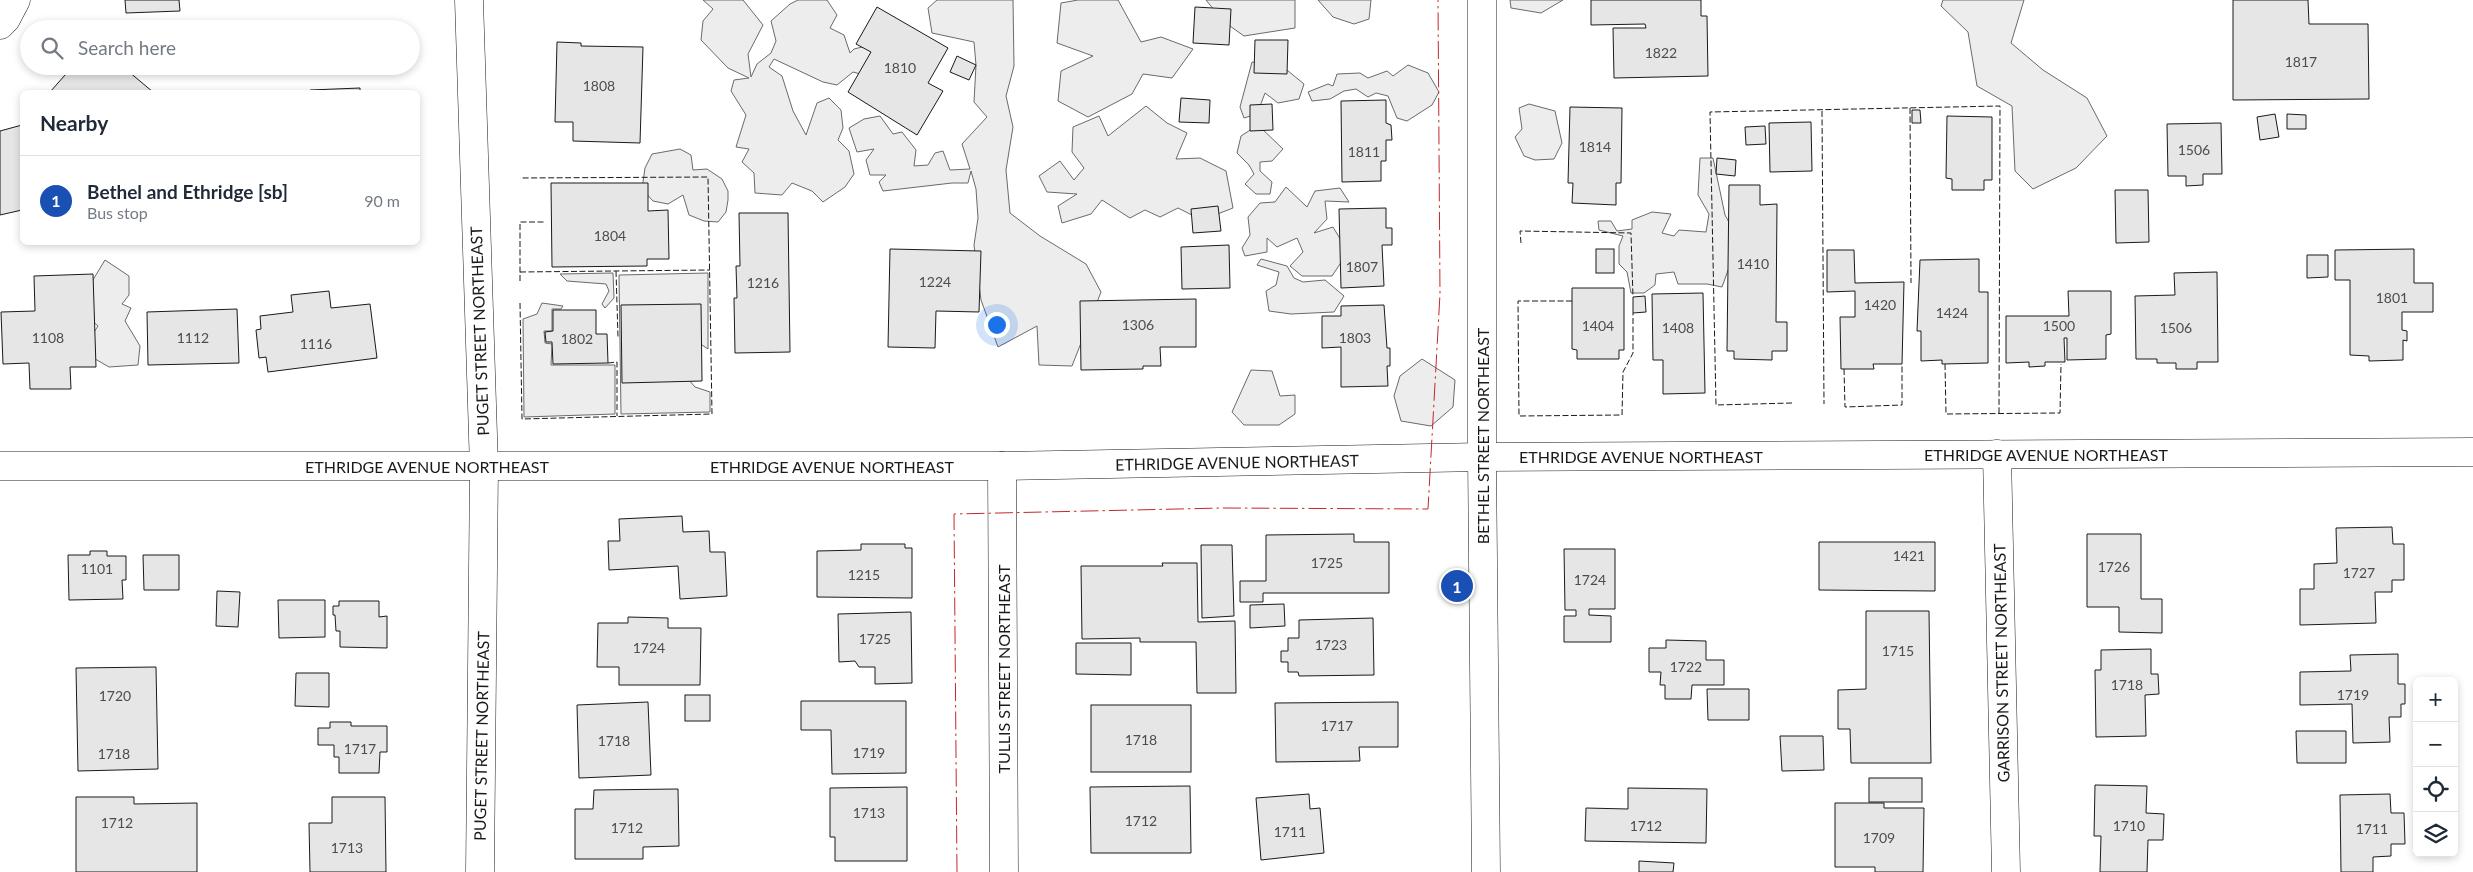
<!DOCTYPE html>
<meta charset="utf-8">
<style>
:root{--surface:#fff;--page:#f2f2f3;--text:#1f2937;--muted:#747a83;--line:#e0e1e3;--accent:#ea580c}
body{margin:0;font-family:Lato,sans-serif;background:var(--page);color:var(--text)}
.controls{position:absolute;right:15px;bottom:15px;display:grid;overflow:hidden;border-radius:8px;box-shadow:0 2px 8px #0003}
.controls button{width:45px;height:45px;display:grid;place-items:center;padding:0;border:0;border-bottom:1px solid var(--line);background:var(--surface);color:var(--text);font:25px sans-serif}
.you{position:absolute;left:996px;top:324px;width:18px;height:18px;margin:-12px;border:4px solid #fff;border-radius:50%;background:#1a73e8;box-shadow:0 0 0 8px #1a73e833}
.badge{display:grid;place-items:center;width:32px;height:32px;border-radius:50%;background:var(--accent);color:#fff;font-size:16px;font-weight:700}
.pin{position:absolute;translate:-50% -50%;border:2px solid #fff;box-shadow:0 1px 5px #0006}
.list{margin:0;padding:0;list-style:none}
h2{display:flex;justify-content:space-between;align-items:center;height:65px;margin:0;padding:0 20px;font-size:21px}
h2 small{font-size:16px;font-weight:400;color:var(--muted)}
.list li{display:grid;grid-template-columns:32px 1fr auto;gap:15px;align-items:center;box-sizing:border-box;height:90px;padding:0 20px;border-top:1px solid var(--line)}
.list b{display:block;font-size:19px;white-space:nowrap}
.list p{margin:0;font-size:16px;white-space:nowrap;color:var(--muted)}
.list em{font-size:16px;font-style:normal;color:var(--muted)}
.icon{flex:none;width:28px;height:28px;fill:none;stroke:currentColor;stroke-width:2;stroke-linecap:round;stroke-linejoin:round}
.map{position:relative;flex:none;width:2473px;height:872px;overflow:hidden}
.search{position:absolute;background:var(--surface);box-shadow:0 2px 8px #0003;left:20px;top:20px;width:400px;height:55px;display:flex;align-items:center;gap:12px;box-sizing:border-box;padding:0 18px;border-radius:28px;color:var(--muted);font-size:19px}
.panel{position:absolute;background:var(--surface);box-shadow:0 2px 8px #0003;left:20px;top:90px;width:400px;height:155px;border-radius:8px}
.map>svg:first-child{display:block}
.built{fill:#ededed;stroke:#6a6a6a}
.building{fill:#e6e6e6;stroke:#1a1a1a}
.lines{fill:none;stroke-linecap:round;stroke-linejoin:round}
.minor-casing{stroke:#1a1a1a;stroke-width:29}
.minor{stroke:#fff;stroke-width:28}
.fence{stroke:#1a1a1a;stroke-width:1;stroke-dasharray:6 2.5;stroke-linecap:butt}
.power{stroke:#c62828;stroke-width:1;stroke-dasharray:18 4 2.5 4;stroke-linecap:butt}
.labels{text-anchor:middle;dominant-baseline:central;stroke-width:4;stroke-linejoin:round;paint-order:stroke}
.number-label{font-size:14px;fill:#4d4d4d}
.street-label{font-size:16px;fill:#1a1a1a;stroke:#fff}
</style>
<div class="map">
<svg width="2473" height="872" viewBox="0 0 2473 872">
<rect width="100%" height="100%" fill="#fff"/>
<g class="built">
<path d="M703,0H743L763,25L748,54L751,77L757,64L771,53L776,41L771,21L790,4L798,0H827L837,15L830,28L844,35L850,53L854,49L874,44L864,75L853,72L837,85L823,82L774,59L769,67L782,76L793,111L806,135L817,103L829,98L841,110L843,128L838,140L849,151L854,174L845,187L823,202L812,191L792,183L782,195L755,193L754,173L742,162L749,149L736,147L746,115L731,91L734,80L749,78L728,68L701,40L703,21L713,9Z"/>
<path d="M937,0H1013L1014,66L1006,96L1013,127L1006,170L1010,213L1040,236L1086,264L1101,292L1072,366L1039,365L1037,326L998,347L981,300L974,245L978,218L976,189L971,171L968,183H952L883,191L879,182L886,175H870L866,160L874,149L857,152L849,128L864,119L880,116L893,134L902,132L916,150L914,166L928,165L935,153L943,151L950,170L970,169L962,144L987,117L974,102L976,65L974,42L932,33L928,8Z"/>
<path d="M1078,0H1118L1141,42L1161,37L1193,49L1172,78L1143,74L1132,94L1088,117L1058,101L1061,71L1093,56L1057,43L1061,3Z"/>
<path d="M1206,0H1295V28L1244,36L1223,21Z"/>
<path d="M1318,0H1371L1369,19L1354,24L1333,17Z"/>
<path d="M1510,0H1563L1541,13L1511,8Z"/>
<path d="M1943,0H2024L2011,43L2043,70L2087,98L2107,136L2076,168L2033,189L2015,171L2012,106L1977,86L1968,32L1941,6Z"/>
<path d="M1252,62L1282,66L1304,84L1299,99L1278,103L1265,93L1257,114L1244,118L1240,107Z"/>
<path d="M1408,65L1428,73L1439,92L1432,105L1407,121L1397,118L1388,96L1376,93L1368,97L1356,89L1344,91L1330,99L1312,101L1308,92L1328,84L1333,86L1337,74L1360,73L1368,78L1387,71L1393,76Z"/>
<path d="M1529,104L1555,111L1562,143L1554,159L1535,160L1524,156L1515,137L1522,129L1519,108Z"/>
<path d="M1146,106L1167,123L1187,133L1176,159L1200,158L1226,171L1233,208L1202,220L1178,208L1160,217L1145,210L1130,218L1102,200L1091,214L1062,223L1058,206L1077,194L1047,192L1039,176L1060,161L1074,180L1084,168L1072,152L1073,127L1099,116L1108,136Z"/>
<path d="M1258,125L1283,149L1272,161L1260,162V171L1272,182L1270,194H1256L1245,184L1254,174L1249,165L1237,153L1241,136Z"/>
<path d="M680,149L691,155L693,170L707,169L722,179L728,191V200L726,212L718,222L704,221L689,215L683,195L668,204L653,201L642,189L645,168L652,154Z"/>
<path d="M1700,158H1713L1725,215L1739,240L1722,287L1707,284H1678L1674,272L1656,274L1655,285L1644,293H1631L1627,272L1619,264V246L1623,236L1599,230L1598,221H1611L1617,231L1632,229V220L1652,212L1671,214L1662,233L1674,236L1679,230L1706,232L1709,214L1698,195Z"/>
<path d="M1286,187L1307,207L1315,191L1340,188L1349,202L1325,201L1327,219L1314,233L1333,227L1348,252L1332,276H1302L1290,266L1303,252L1297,238L1277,247L1267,238V252L1245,256L1242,248L1250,235L1248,217L1260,203L1275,202Z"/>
<path d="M1261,259L1287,266L1294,278L1303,282L1325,280L1344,296L1334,312L1291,314L1269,311L1266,291L1276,285L1279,272L1257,265Z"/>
<path d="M105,260L129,276V295L122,304L131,308L125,321L140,346L138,365L109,367L90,356L88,341L98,326L89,318L88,288Z"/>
<path d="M613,273L614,298L605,308L602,304L609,291L606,284L567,281L560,274Z"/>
<path d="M708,273V349L699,343L689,380L695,387L710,392V412L621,414L619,275Z"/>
<path d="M542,303L563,306L561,309H552V331H544L545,343L552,344L551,365H615V414L524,417L523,319L537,314Z"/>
<path d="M1422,359L1455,380L1453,407L1431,426L1401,421L1394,396L1400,376Z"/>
<path d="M1251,370L1272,371L1280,396L1295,395V414L1279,425H1244L1232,412Z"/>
</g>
<g class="building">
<path d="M125,0H179L180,11L126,13Z"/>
<path d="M1591,0H1701V16H1707L1708,76L1614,78L1613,28H1646L1645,24L1591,25Z"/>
<path d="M2233,0H2308L2309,24H2368L2369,99L2233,100Z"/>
<path d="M877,7L948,48L928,83L943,91L917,135L848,92L871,52L856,44Z"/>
<path d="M1195,7L1231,9L1229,45L1193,43Z"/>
<path d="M1255,40H1288L1287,74L1254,73Z"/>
<path d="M557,42L581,43V46L643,47L640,143L573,141V122H555Z"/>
<path d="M957,56L976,65L969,80L950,72Z"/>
<path d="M73,66H122L153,92H50Z"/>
<path d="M360,88V92H310V90Z"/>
<path d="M1181,98L1210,100L1209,123L1179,122Z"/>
<path d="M1386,100V123L1391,125L1392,140H1386V161H1381V181L1342,182L1341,101Z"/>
<path d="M1272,104L1273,130L1250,131V105Z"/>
<path d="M1570,107L1622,108L1621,183H1616V205L1572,203L1573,183H1568Z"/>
<path d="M1912,110H1920L1921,123H1912Z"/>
<path d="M2275,114L2279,137L2260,140L2257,117Z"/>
<path d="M2287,114L2306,115V129H2287Z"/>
<path d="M1947,116L1992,117V180H1984V190H1952V179L1946,178Z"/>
<path d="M1811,122L1812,171L1770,172L1769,123Z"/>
<path d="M2221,123L2222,174H2203V185L2186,186V176H2168L2167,124Z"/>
<path d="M22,125V210L0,215V131Z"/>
<path d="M1765,126L1766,144L1746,145L1745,127Z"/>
<path d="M1717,158L1736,160L1735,176L1716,174Z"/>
<path d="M551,183H648V211L668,210L669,259H647V266L552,267Z"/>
<path d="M1729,185H1760V205L1777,204L1776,322H1787V351H1772V360L1734,359V351H1727Z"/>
<path d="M2115,190H2148L2149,242L2116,243Z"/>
<path d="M1218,206L1221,231L1193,233L1191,209Z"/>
<path d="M1386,208V228H1392V245H1382L1384,286L1341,288L1339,209Z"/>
<path d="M739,213H788L790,352L735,353L734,298H737L736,266H740Z"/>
<path d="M1229,245L1230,288L1182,289L1181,247Z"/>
<path d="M890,249L981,251L979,312L936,311L935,348L888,347Z"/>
<rect x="1596" y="249" width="18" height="24"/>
<path d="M2414,249V283H2433V312H2402V330L2407,331V341L2403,340V360L2369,361V356L2350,355V280H2335V250Z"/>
<path d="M1827,250H1854L1855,283L1904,282L1902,364H1873L1874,369H1841L1840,317H1855V291L1827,292Z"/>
<path d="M2307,255H2328V277L2307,278Z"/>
<path d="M1979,259V292H1988V363L1942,364V360L1921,361V331H1917L1920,260Z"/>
<path d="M2217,272L2218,362H2197V369H2176V363H2157V359H2136L2135,296L2175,295L2174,273Z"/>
<path d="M93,274L96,367H70L71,389H30L29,363L3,364L1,312L35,311L34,276Z"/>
<path d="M1572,288H1624V350H1619V359H1577V350L1572,349Z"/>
<path d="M329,291L331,308L370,304L377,358L268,372L266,357L259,358L256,330L261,329L260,316L293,312L291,295Z"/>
<path d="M2068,291H2111V334L2106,335V359L2067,360V338H2064L2065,362H2045V366L2029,367V362L2006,363V316H2069Z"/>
<path d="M1703,293L1705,393L1663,394V360H1653L1652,294Z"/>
<path d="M1645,296L1646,312L1633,313V297Z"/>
<path d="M1196,299V347H1160L1161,366H1143V369L1081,370L1080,301Z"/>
<path d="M701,304L702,381L622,383L621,305Z"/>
<path d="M1384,305L1387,348H1390V366H1387L1388,386L1341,387V347L1322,348V316H1341V306Z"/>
<path d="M237,309L239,363L148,365L147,312Z"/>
<path d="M553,310H596V334H607L608,363L553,364L552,342H546L545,332L553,331Z"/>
<path d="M682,516L683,532L709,531L710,552H725L727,596L680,599L678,566L609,570L608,541H620L619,519Z"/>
<path d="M2392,527L2393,544H2404V580H2392V592H2375L2376,623L2300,625V589H2314V564L2337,563L2336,528Z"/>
<path d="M1354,534V542H1389V593H1263V602H1240V581H1266V535Z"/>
<path d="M2087,534H2141V599H2162V633L2119,632V607H2087Z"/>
<path d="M1819,542H1935V591L1819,590Z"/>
<path d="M861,544H905V548H912V598L817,597V551L861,550Z"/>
<path d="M1201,545H1232L1234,616L1202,618Z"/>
<path d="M1564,549H1615V609H1589V615L1611,616V642H1564V616H1576V610H1565Z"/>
<path d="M90,551H107V556H126V580H122L123,599L69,600L68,555H90Z"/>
<path d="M143,555H179V590H144Z"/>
<path d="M1162,563H1197L1198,622L1235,621L1236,693H1197L1196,642H1140V638L1082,639L1081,566H1163Z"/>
<path d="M217,591L240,592L238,627L216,626Z"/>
<path d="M278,600H325V637L279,638Z"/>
<path d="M339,601H379V617L387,616V648L340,647V631H336L335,615H333V606H339Z"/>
<path d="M1284,604L1285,626L1250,628V605Z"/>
<path d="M1866,611H1929L1931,763H1851L1850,729H1838V690L1866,689Z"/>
<path d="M911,612L912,683L875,684V667H859L855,661L839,662L838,614Z"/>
<path d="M628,617L668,618V628H701L700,685H619V667H597L598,623H628Z"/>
<path d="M1373,618L1374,675L1299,676L1298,672H1288V662H1281V651H1288V638H1299V620Z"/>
<path d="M1666,640L1706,641V660H1724V685H1692L1691,699H1665V685H1660L1661,672H1649V648H1666Z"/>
<path d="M1076,643H1131V675L1076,674Z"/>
<path d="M2151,649V674H2158L2159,694L2145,695L2146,736L2096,737L2095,670H2101V650Z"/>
<path d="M2398,654V684H2405V704H2401V717H2389L2390,742L2353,743L2352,704L2300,705V672L2351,671L2350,655Z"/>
<path d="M156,667L158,769L78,771L76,668Z"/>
<path d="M296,673H329V707L295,706Z"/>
<path d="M1707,689H1749V720H1708Z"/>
<rect x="685" y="695" width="25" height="26"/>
<path d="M801,701H906V773L832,774L831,730H801Z"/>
<path d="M648,702L651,775L579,778L577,705Z"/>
<path d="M1398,702V747H1359L1360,761L1276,762L1275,703Z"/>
<rect x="1091" y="705" width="100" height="67"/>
<path d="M330,722H351V726H387V752H380L379,773H339V757H334V745H318V728H330Z"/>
<path d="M2296,731H2346V763H2297Z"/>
<path d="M1780,736H1823L1824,770L1782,771Z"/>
<rect x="1869" y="778" width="53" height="24"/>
<path d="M2095,785L2147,786L2146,813L2164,814L2163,840H2148L2147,872H2100L2101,836H2094Z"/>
<path d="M1190,786L1191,853H1091L1090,787Z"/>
<path d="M907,787V861H835V837H830V788Z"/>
<path d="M1628,788L1707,789L1706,843L1585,841L1586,808L1628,809Z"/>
<path d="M678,789L679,846L643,847V859H575V809H593L594,790Z"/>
<path d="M1309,794L1310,809L1320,808L1324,853L1261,860L1256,798Z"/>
<path d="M2390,794L2391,813H2404L2405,844H2391V856L2373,857V872H2341L2340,795Z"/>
<path d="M76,797H134V804L197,803V872H76Z"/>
<path d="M332,797H385L386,872H310L309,823H332Z"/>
<path d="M1835,803H1884V808H1924L1923,872H1875V867H1835Z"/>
<path d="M1639,861L1674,863L1673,872H1639Z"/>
</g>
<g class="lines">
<g class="minor-casing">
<g id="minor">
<path d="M469,0L484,467L480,872"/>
<path d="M1482,0V457L1486,872"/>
<path d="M0,25L6,19L16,0"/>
<path d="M1997,454L2006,872"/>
<path d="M0,466H1002L1482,457L2473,452"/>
<path d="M1002,466L1004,872"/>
</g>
</g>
<use href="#minor" class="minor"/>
<g class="fence">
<path d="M1910,108L1911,283"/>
<path d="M1822,111L1824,404"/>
<path d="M1521,243L1520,231L1631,233L1633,297"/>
<path d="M616,271L618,337"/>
<path d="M520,272L710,270"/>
<path d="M520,281V222H544"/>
<path d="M1572,301H1518L1519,416L1622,415L1623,372L1633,353V313"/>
<path d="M520,303L522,419L712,414L708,177L520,178"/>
<path d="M608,363L617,362V416"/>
<path d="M1945,364L1946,414L2060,413L2061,364"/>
<path d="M1844,369L1845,407L1902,405V364"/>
<path d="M1792,403L1716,405L1710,112L2000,106L1999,413"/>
</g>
<path class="power" d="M957,872L954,514L1223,508L1428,509L1440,294L1438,0"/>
</g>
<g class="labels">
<g class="number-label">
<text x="1661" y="52">1822</text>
<text x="2301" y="61">1817</text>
<text x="900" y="67">1810</text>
<text x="599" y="85">1808</text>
<text x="1595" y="146">1814</text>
<text x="2194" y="149">1506</text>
<text x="1364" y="151">1811</text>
<text x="610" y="235">1804</text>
<text x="1753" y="263">1410</text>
<text x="1362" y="266">1807</text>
<text x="935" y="281">1224</text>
<text x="763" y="282">1216</text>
<text x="2392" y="297">1801</text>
<text x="1880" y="304">1420</text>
<text x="1952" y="312">1424</text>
<text x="1138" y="324">1306</text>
<text x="1598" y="325">1404</text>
<text x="2059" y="325">1500</text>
<text x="1678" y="327">1408</text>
<text x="2176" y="327">1506</text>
<text x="48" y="337">1108</text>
<text x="193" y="337">1112</text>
<text x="1355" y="337">1803</text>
<text x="577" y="338">1802</text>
<text x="316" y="343">1116</text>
<text x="1909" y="555">1421</text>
<text x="1327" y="562">1725</text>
<text x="2114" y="566">1726</text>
<text x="97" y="568">1101</text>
<text x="2359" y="572">1727</text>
<text x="864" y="574">1215</text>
<text x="1590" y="579">1724</text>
<text x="875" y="638">1725</text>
<text x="1331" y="644">1723</text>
<text x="649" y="647">1724</text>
<text x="1898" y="650">1715</text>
<text x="1686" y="666">1722</text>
<text x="2127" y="684">1718</text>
<text x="2353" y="694">1719</text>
<text x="115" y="695">1720</text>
<text x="1337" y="725">1717</text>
<text x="1141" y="739">1718</text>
<text x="614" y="740">1718</text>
<text x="360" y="748">1717</text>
<text x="869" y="752">1719</text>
<text x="114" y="753">1718</text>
<text x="869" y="812">1713</text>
<text x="1141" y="820">1712</text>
<text x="117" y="822">1712</text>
<text x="1646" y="825">1712</text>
<text x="2129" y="825">1710</text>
<text x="627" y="827">1712</text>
<text x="2372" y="828">1711</text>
<text x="1290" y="831">1711</text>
<text x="1879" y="837">1709</text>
<text x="347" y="847">1713</text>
</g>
<g class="street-label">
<text transform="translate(479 331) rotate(-92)">PUGET STREET NORTHEAST</text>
<text transform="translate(1482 436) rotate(-90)">BETHEL STREET NORTHEAST</text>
<text x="2046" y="454">ETHRIDGE AVENUE NORTHEAST</text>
<text x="1641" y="456">ETHRIDGE AVENUE NORTHEAST</text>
<text transform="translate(1237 462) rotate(-1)">ETHRIDGE AVENUE NORTHEAST</text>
<text x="427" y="466">ETHRIDGE AVENUE NORTHEAST</text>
<text x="832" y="466">ETHRIDGE AVENUE NORTHEAST</text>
<text transform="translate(2001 663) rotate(-91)">GARRISON STREET NORTHEAST</text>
<text transform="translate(1003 669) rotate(-90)">TULLIS STREET NORTHEAST</text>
<text transform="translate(481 736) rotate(-89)">PUGET STREET NORTHEAST</text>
</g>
</g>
</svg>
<div class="controls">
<button>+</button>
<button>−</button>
<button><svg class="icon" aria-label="locate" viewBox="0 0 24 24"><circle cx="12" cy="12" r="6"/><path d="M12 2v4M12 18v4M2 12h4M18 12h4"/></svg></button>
<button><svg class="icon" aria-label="layers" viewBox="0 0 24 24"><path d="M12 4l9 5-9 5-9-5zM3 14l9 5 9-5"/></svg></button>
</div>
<div class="you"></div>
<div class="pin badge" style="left:1457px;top:586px;background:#1a4fb4">1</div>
<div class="search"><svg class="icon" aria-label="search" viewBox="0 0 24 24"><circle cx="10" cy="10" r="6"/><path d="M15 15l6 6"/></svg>Search here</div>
<section class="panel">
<h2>Nearby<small></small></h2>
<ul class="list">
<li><span class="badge" style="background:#1a4fb4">1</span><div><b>Bethel and Ethridge [sb]</b><p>Bus stop</p></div><em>90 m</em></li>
</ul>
</section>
</div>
